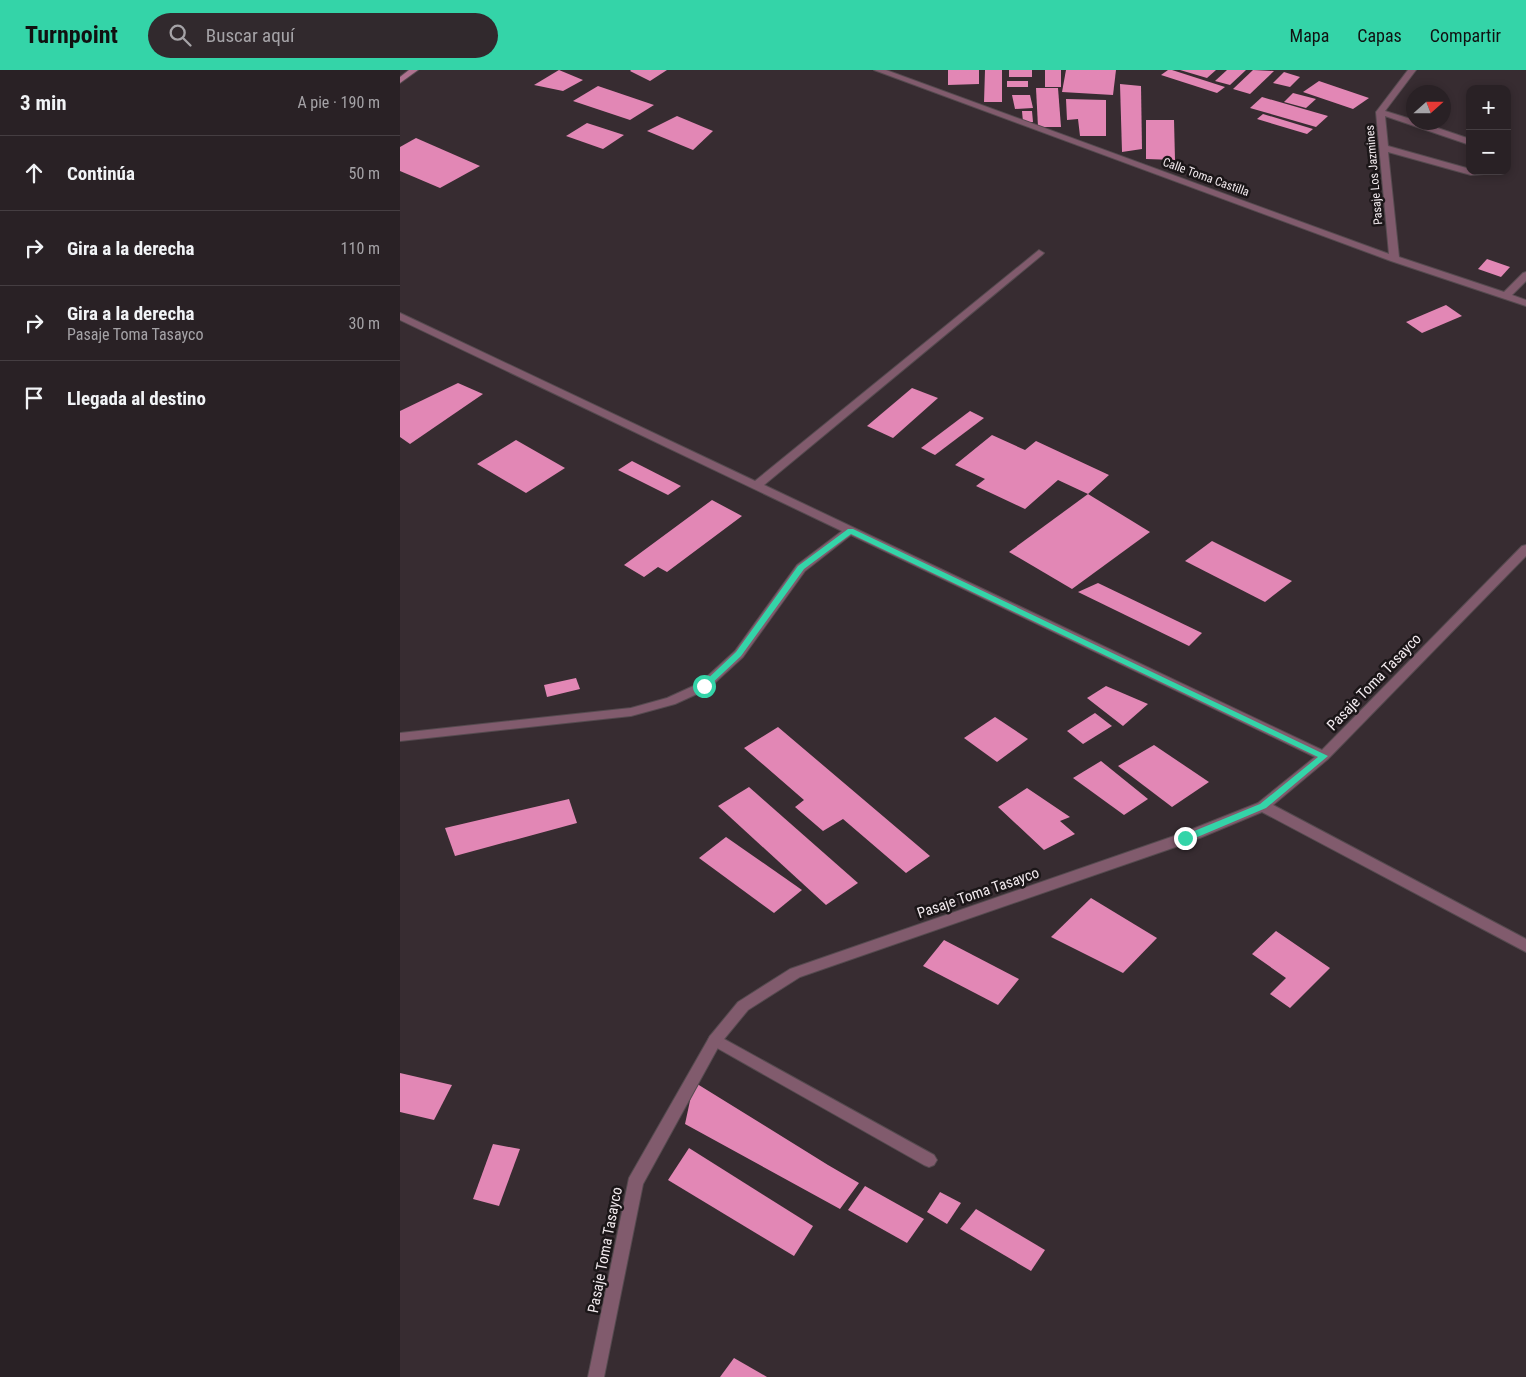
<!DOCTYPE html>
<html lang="es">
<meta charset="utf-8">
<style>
:root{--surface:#292125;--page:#31292d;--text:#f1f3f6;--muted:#a5a3a7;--line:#453e42;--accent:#34d4a8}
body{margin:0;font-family:"Roboto Condensed",sans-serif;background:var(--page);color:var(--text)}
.controls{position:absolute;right:15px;top:15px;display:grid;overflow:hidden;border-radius:10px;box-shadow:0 2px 8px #0003}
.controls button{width:45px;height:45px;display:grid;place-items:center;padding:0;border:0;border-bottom:1px solid var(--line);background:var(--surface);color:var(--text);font:25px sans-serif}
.compass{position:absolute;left:1006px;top:15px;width:45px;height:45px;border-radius:50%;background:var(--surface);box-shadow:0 2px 8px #0003;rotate:69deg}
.stop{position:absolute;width:15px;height:15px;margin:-11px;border:4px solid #34d4a8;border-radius:50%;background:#fff}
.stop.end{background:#34d4a8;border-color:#fff;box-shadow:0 1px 5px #0008}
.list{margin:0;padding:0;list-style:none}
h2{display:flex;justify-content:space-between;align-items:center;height:65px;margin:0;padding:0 20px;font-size:21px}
h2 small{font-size:16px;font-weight:400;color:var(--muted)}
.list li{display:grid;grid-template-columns:32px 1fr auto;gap:15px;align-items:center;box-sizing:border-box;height:75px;padding:0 20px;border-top:1px solid var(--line)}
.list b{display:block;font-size:19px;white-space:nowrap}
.list p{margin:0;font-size:16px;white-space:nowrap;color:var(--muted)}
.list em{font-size:16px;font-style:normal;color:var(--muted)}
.icon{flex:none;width:28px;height:28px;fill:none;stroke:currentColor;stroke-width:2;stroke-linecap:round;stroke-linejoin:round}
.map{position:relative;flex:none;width:1126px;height:1307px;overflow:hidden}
header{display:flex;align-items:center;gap:30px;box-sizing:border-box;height:70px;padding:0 25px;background:var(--accent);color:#111}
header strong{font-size:24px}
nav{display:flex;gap:28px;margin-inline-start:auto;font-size:18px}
.search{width:350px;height:45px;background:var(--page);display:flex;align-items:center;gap:12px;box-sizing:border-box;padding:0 18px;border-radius:28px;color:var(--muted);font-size:19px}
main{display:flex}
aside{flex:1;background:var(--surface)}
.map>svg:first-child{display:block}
.building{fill:#e287b5}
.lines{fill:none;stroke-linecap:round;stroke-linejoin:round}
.service-casing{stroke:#554a4f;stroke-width:2}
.minor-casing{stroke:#554a4f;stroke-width:2}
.secondary-casing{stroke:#554a4f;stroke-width:2}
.service{fill:#815b6d;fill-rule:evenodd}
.minor{fill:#815b6d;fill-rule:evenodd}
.secondary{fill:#ae728f;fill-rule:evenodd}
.route{fill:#34d4a8}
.labels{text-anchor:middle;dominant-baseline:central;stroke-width:5;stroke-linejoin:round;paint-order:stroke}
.far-street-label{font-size:12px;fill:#f1e9ed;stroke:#1b1618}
.street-label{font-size:15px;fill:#f1e9ed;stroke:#1b1618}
</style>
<header>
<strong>Turnpoint</strong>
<div class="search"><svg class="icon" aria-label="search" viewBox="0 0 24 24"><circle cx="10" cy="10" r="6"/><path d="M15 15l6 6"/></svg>Buscar aquí</div>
<nav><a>Mapa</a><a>Capas</a><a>Compartir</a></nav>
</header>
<main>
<aside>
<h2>3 min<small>A pie · 190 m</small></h2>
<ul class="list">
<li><svg class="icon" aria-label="ahead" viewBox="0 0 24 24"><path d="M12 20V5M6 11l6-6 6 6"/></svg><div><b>Continúa</b></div><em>50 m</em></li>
<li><svg class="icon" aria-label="right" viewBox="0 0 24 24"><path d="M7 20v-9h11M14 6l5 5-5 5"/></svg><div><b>Gira a la derecha</b></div><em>110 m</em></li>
<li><svg class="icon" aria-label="right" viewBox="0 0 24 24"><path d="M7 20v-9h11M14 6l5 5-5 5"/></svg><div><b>Gira a la derecha</b><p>Pasaje Toma Tasayco</p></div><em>30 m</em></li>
<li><svg class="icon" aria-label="arrive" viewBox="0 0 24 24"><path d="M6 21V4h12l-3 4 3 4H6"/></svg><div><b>Llegada al destino</b></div></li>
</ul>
</aside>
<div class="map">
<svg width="1126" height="1307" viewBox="0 0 1126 1307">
<rect width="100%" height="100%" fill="#372c31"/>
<g class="building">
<path d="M159,0L183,10L163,21L134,15Z"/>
<path d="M231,0H267L250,11L230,1Z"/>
<path d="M548,0H579V14L548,15Z"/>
<path d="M585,0H602V32H584Z"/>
<rect x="609" y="0" width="23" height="7"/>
<rect x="645" y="0" width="16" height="17"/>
<path d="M666,0H716L713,25L662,22Z"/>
<path d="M768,0H772L825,17L817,23L761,5Z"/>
<path d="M780,0H816L807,8Z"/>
<path d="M827,0H846L830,15L815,11Z"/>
<path d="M853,0L874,1L850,24L833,19Z"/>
<path d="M884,2L900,7L890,17L873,13Z"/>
<rect x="607" y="11" width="21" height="6"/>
<path d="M919,11L969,28L953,39L903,22Z"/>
<path d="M720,14L741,16L742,79L722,82Z"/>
<path d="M198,16L254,35L230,50L173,31Z"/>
<path d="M636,18H658L661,57H638Z"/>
<path d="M893,23L916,29L906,38L884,32Z"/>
<path d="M612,25H630L633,38L615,39Z"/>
<path d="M862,27L928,46L916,57L850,38Z"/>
<path d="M666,29L706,30V66H680L678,49L667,50Z"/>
<path d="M622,41H632L633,52H623Z"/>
<path d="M863,44L913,59L907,64L857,49Z"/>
<path d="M277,46L313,61L293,80L247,61Z"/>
<path d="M746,50H774L775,90L746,89Z"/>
<path d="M187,53L224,65L203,79L166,66Z"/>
<path d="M16,68L80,96L40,118L0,101V77Z"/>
<path d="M1087,189L1110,197L1101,207L1078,199Z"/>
<path d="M1046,235L1062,246L1022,263L1006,252Z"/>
<path d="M58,313L83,324L10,374L0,367V341Z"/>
<path d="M512,318L538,328L493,368L467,356Z"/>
<path d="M570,341L584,348L535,385L521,378Z"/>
<path d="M592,365L625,380L636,371L709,405L688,424L658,410L625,439L576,416L585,409L555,395Z"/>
<path d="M116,370L165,398L126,423L77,394Z"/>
<path d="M232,391L281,416L268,425L218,400Z"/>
<path d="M688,424L750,462L672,519L609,482Z"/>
<path d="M312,430L342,446L267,502L258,497L244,507L224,495Z"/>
<path d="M812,471L892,511L865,532L785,491Z"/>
<path d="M698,513L802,563L789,576L678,522Z"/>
<path d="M176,608L180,619L147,627L144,615Z"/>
<path d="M706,616L748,634L723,656L687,628Z"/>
<path d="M695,643L712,656L683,674L667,661Z"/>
<path d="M595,647L628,669L597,692L564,668Z"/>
<path d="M378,657L530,786L506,803L443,749L423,761L395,737L404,730L344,678Z"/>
<path d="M754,675L809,712L772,737L718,696Z"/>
<path d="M701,691L748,729L724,745L673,708Z"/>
<path d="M349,717L458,813L426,835L318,736Z"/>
<path d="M627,718L670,747L660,751L675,764L644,780L598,737Z"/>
<path d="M169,729L177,753L55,786L45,758Z"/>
<path d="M326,767L402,820L374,843L299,788Z"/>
<path d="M691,828L757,868L723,903L651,867Z"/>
<path d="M876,861L930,898L890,938L870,924L886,908L852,884Z"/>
<path d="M544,870L619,909L598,935L523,896Z"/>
<path d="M0,1003L52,1015L34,1050L0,1042Z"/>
<path d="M294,1012L428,1095L459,1113L440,1139L285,1054Z"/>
<path d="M93,1074L120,1079L99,1136L73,1129Z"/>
<path d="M289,1078L413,1156L394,1186L268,1110Z"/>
<path d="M465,1116L524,1149L507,1173L448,1140Z"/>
<path d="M540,1122L561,1133L547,1154L527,1142Z"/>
<path d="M576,1139L645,1180L631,1201L560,1159Z"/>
<path d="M334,1288L367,1307H320Z"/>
</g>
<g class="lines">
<g class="service-casing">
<path id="service" d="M315,964L534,1085L537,1090L534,1095L529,1097L524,1095L310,974L308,970L310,966Z"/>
</g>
<g class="minor-casing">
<g id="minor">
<path d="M474,0H486L989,184L976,42L1008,0H1016L985,41L1014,50V52H1020L1070,69V75L985,46L988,76L1070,99V101H1088L1084,104L1071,105L988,82L999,187L1104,222L1123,203L1126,202V211L1112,225L1126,230V236L991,191Z"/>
<path d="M639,180L644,183L642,185L364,415L922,680L1122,476L1126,475V486L928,689L873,735L1126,869V882L862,742L790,772L400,907L348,940L320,974L243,1114L204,1307H188L229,1108L310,966L338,932L390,899L780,764L858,733L915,687L451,465L405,501L343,587L308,619L275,634L231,646L0,671V663L231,638L267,628L300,613L335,581L397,495L442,461L0,250V243L355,411Z"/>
</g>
</g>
<g class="secondary-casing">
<path id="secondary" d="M9,0H18L0,13V7Z"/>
</g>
<use href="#service" class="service"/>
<use href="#minor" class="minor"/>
<use href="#secondary" class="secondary"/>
</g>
<path class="route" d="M448,459H453L928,686L866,738L788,771H782V766L860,734L918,687L451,464L404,499L341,586L307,618H302V614L336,582L398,496Z"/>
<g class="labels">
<g class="far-street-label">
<text transform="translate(974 105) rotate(-95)">Pasaje Los Jazmines</text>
<text transform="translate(806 107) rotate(20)">Calle Toma Castilla</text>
</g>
<g class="street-label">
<text transform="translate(974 612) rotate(-46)">Pasaje Toma Tasayco</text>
<text transform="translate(578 823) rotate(-19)">Pasaje Toma Tasayco</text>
<text transform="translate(205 1180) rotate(-79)">Pasaje Toma Tasayco</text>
</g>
</g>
</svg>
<div class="controls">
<button>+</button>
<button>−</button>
</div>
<svg class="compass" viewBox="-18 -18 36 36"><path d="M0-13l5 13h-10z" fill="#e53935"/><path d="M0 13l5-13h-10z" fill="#a5a3a7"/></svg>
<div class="stop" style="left:304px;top:616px"></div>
<div class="stop end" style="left:785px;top:768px"></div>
</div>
</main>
